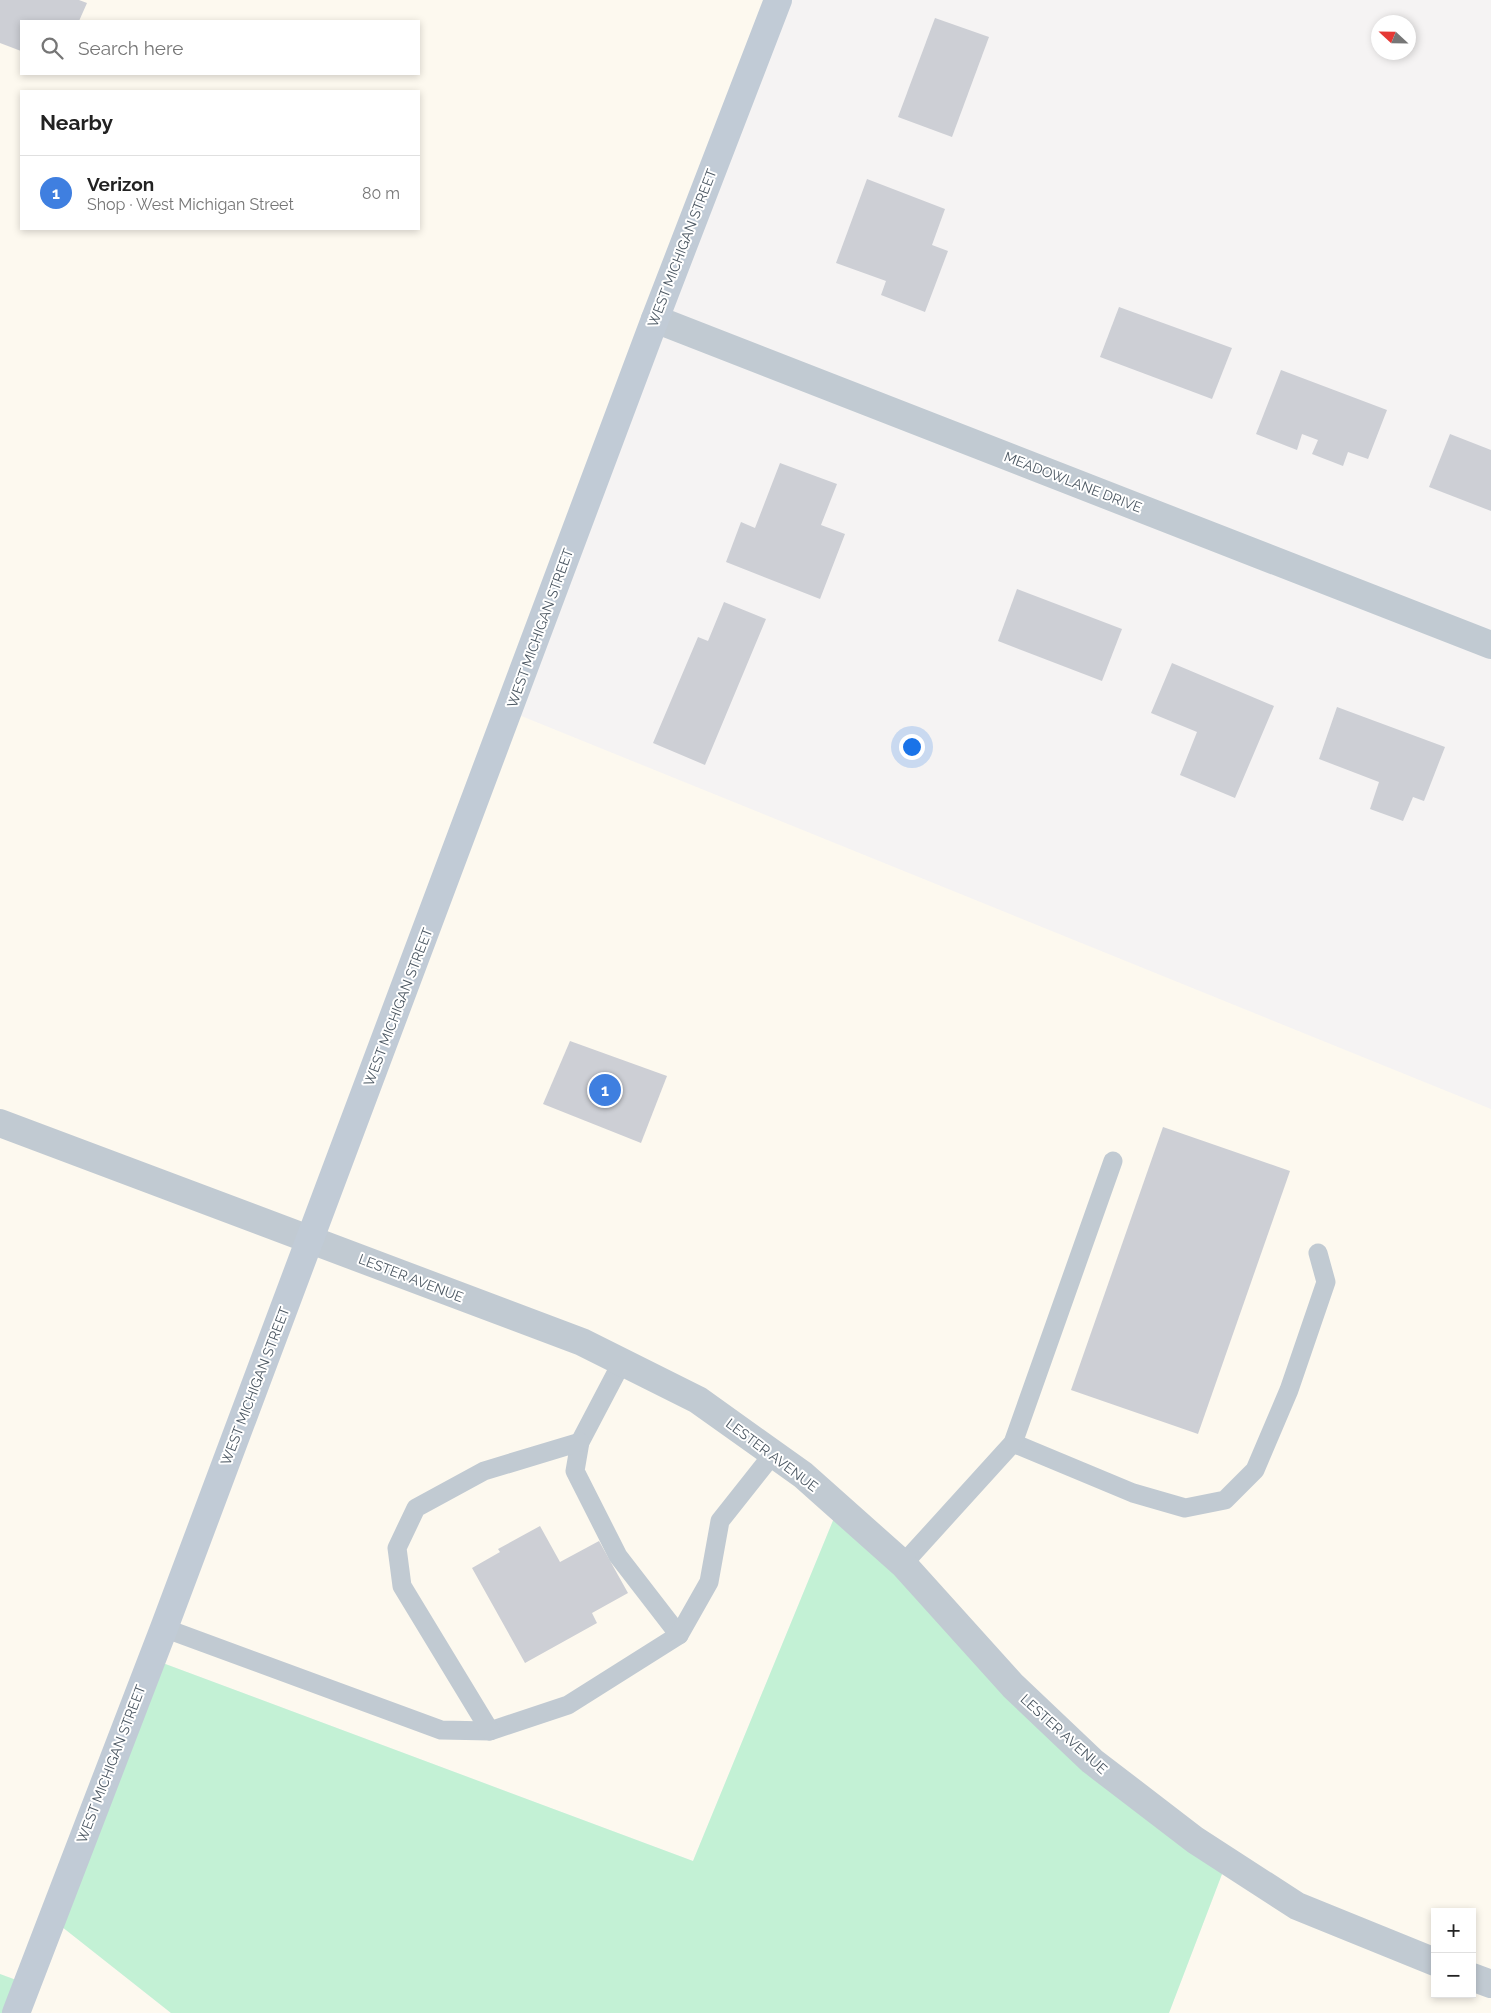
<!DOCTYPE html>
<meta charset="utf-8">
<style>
:root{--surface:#fff;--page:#f6f6f6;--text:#222;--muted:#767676;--line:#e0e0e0;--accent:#1a73e8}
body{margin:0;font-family:Raleway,sans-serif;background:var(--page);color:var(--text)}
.controls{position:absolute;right:15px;bottom:15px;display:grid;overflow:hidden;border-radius:0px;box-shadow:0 2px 8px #0003}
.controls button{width:45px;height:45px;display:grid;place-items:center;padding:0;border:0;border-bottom:1px solid var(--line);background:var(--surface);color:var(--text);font:25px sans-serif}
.compass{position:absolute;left:1371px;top:15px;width:45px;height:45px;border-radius:50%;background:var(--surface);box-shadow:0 2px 8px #0003;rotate:292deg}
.you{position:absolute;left:911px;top:746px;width:18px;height:18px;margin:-12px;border:4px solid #fff;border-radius:50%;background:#1a73e8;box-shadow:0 0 0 8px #1a73e833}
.badge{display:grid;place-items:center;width:32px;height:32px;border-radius:50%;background:var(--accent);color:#fff;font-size:16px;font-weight:700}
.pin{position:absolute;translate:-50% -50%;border:2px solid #fff;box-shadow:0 1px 5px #0006}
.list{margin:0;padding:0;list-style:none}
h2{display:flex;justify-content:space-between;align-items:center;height:65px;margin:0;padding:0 20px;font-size:21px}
h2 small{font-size:16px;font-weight:400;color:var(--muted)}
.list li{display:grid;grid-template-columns:32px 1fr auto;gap:15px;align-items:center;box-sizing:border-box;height:75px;padding:0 20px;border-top:1px solid var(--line)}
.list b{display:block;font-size:19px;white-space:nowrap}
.list p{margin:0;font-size:16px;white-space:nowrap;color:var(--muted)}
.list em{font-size:16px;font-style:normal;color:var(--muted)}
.icon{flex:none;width:28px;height:28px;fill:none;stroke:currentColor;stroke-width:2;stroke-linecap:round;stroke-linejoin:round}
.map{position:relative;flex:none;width:1491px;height:2013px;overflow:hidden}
.search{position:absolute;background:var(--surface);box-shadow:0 2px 8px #0003;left:20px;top:20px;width:400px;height:55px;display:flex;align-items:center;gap:12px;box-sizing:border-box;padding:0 18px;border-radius:0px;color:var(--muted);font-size:19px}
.panel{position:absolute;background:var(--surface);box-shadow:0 2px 8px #0003;left:20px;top:90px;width:400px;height:140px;border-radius:0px}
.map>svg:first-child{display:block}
.commercial{fill:#fdf9ef;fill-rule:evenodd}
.green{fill:#c3f1d5}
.building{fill:#cdcfd5}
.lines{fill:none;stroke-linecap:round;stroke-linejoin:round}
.service{stroke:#c1cad2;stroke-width:19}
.minor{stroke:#c1cad2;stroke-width:28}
.secondary{stroke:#c1cbd6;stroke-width:28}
.labels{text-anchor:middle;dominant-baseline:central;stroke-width:4;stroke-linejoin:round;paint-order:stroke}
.street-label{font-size:14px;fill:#4a5661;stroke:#fff}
</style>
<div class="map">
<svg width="1491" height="2013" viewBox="0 0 1491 2013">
<rect width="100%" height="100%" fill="#f5f3f3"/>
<path class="commercial" d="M0,0H778L509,711L1491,1109V2013H1169L1227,1861L1195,1840L839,1506L693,1861L152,1659L52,1919L171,2013H16L27,1984L0,1974ZM21,21H419V74H21ZM21,91H419V229H21ZM1435,1912H1472V1994H1435Z"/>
<g class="green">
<path d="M839,1506L1013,1686L1227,1861L1169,2013H171L52,1919L152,1659L693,1861Z"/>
<path d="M0,1974L27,1984L16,2013H0Z"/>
</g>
<g class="building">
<path d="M0,0H79L87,3L79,21H21V51L0,43Z"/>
<path d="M935,18L989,37L952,137L898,117Z"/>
<path d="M867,179L945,209L932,245L948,251L925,312L881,295L886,281L836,263Z"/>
<path d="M1119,307L1232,348L1212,399L1100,357Z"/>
<path d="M1281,370L1387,410L1368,459L1348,452L1343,466L1312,454L1318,440L1302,434L1297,450L1256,434Z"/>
<path d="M1450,434L1491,450V511L1429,487Z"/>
<path d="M780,463L837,484L821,525L845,534L820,599L726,562L741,522L755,528Z"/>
<path d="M1017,589L1122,629L1102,681L998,641Z"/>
<path d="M724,602L766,619L705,765L653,743L698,637L708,641Z"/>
<path d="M1172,663L1274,706L1235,798L1180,775L1197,732L1151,713Z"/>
<path d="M1337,707L1445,747L1424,801L1413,797L1403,821L1370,809L1379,782L1319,759Z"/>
<path d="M570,1041L667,1076L641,1143L543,1104Z"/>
<path d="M1163,1127L1290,1171L1198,1434L1071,1390Z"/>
<path d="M540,1526L560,1562L599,1541L628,1593L592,1613L597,1623L525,1663L472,1568L500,1552L498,1549Z"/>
</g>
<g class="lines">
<g class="service">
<path d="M622,1362L580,1442L575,1471L618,1556L679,1635"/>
<path d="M1013,1443L1133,1493L1185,1508L1225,1500L1255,1470L1289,1390L1326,1282L1318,1253"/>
<path d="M903,1564L1013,1443L1113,1161"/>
<path d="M164,1628L441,1730L490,1731L568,1705L679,1635L709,1582L720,1521L773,1454"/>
<path d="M490,1731L402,1586L397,1548L416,1508L484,1471L580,1442"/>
</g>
<g class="minor">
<path d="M655,319L1491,645"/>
<path d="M0,1123L582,1342L698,1400L803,1475L903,1564L1013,1686L1092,1761L1195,1840L1297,1906L1435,1962"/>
<path d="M1472,1977L1491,1984"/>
</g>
<path class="secondary" d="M16,2013L164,1628L655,319L778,0"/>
</g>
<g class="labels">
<g class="street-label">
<text transform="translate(682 248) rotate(-69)">WEST MICHIGAN STREET</text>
<text transform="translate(1073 482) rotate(21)">MEADOWLANE DRIVE</text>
<text transform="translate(540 628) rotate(-70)">WEST MICHIGAN STREET</text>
<text transform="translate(398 1007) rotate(-69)">WEST MICHIGAN STREET</text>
<text transform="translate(411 1278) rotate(21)">LESTER AVENUE</text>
<text transform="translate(255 1386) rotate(-69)">WEST MICHIGAN STREET</text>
<text transform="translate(772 1455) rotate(37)">LESTER AVENUE</text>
<text transform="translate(1064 1734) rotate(42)">LESTER AVENUE</text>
<text transform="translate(111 1764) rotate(-69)">WEST MICHIGAN STREET</text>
</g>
</g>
</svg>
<div class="controls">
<button>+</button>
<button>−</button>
</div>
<svg class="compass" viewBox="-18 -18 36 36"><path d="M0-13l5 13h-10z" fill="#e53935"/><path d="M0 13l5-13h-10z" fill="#767676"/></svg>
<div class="you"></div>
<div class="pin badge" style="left:605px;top:1090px;background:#3f7fe0">1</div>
<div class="search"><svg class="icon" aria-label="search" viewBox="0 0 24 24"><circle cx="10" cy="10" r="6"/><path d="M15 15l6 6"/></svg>Search here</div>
<section class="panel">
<h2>Nearby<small></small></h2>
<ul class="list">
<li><span class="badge" style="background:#3f7fe0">1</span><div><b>Verizon</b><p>Shop · West Michigan Street</p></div><em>80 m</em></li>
</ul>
</section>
</div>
